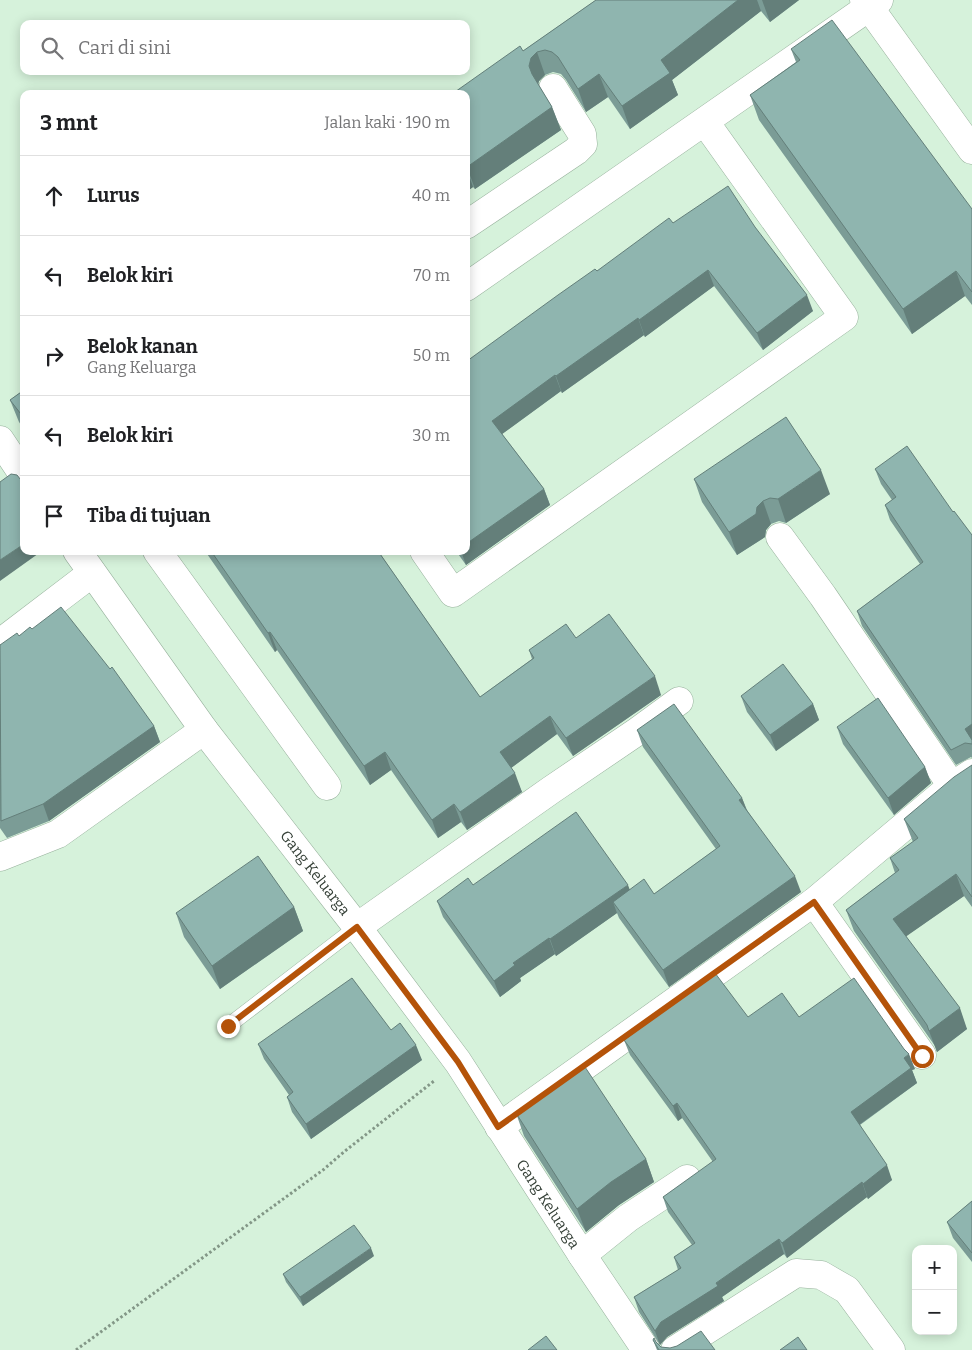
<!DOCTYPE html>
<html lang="id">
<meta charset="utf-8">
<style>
:root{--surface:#fff;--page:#f2f2f2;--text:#202124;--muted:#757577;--line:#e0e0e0}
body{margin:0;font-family:Bitter,serif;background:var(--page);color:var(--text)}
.controls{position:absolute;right:15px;bottom:15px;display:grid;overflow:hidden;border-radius:10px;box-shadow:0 2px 12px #0003}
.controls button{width:45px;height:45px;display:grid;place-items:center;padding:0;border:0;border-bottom:1px solid var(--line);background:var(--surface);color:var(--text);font:25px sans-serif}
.stop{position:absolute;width:15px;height:15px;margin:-11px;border:4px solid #b45309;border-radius:50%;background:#fff}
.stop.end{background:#b45309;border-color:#fff;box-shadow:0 1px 5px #0008}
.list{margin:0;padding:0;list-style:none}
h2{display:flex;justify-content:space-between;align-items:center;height:65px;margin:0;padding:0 20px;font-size:21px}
h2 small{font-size:16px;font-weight:400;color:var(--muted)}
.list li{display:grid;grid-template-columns:32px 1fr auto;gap:15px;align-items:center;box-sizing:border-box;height:80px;padding:0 20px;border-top:1px solid var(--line)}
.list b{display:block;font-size:19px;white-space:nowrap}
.list p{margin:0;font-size:16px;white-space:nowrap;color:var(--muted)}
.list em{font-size:16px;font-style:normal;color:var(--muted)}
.icon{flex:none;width:28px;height:28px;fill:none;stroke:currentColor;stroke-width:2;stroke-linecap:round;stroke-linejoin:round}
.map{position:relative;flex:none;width:972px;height:1350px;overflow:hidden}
.search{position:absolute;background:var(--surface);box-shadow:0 2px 12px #0003;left:20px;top:20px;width:450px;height:55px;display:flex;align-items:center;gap:12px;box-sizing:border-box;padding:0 18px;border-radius:10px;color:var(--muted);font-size:19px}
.panel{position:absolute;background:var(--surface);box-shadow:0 2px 12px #0003;left:20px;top:90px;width:450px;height:465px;border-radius:10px}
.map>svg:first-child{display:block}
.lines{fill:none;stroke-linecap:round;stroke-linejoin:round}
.lane-casing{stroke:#97b19c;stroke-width:16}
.street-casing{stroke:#97b19c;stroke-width:29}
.path{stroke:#839787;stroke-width:3;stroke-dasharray:2.5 2.5;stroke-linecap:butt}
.lane{stroke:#fff;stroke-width:15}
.street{stroke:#fff;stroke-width:28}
.wall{fill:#7b9c96}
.shaded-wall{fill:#647f7a}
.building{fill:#8fb5af;stroke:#647f7a}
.route{stroke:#b45309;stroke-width:6}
.labels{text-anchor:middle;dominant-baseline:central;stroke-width:4.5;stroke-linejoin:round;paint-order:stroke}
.street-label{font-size:15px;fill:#343f36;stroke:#fff}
</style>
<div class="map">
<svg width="972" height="1350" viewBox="0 0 972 1350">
<rect width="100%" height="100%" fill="#d6f2db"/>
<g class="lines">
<g class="lane-casing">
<path id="lane" d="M228,1026L357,927"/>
</g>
<g class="street-casing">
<g id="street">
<path d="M864,0L972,150"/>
<path d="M466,225L576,151L583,144L582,134L553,88"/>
<path d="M466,287L879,0"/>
<path d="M0,440L24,476"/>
<path d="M780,537L823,596L952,786"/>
<path d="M77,551L204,730L357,927L458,1062L582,1255L646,1350"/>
<path d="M157,551L327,786"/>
<path d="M424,551L453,593L844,317L705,122"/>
<path d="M0,643L92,573"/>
<path d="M0,857L58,834L204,730"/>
<path d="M814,902L922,1055"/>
<path d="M357,927L551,790L638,731L679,701"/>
<path d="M499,1127L814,902L952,786L972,773"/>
<path d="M582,1255L628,1218L687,1179"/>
<path d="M675,1350L796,1273L821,1275L847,1290L891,1350"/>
</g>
</g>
<path class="path" d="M76,1350L323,1170L345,1151L434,1081"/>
<use href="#lane" class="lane"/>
<use href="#street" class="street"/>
</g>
<g class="wall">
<path d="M596,0H799L770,22L761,11L672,80L678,95L630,129L608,97L586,112L566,80L561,74L553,72L545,75L539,81L538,84L552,107L561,130L475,189L473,187L466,192V94L523,51Z"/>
<path d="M791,49L972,209V305L965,296L912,334L759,120L750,95L796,62Z"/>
<path d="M673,223L813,311L763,350L714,286L645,337L644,335L562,393L561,391L502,434L544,489L550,505L466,565L456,551H466L467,361L597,271Z"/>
<path d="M24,390V429L19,422L10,400Z"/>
<path d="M875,469L953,512L972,535V758L971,757L956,765L862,626L857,611L920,564L890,520L885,505L892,500L881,484Z"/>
<path d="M694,479L830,494L786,523L779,521L771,524L766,530L765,537L737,555L702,502Z"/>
<path d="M205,551H378L480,697L532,659L529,650L576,638L661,695L573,756L557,734L511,768L522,792L467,830L461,822L438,838L391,770L370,785L277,650L275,652Z"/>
<path d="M32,629L154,726L160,742L49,821L7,838L0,828V645Z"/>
<path d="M741,696L813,704L819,720L776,751L747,712Z"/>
<path d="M837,727L925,767L931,783L894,815L843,744Z"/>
<path d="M637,730L742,798L747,810L801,892L669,987L619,918L617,913L556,956L555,954L520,978L521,981L500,997L443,917L437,901L473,885L630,889L654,894L716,849L643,747Z"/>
<path d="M972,765V907L964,896L906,936L967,1029L937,1052L935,1046L854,931L846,910L895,873L890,858L913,842L904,819Z"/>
<path d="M294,907L303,931L220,989L184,937L176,913Z"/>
<path d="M748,1017H799L915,1069L912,1070L917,1083L860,1125L892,1180L868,1199L867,1197L787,1258L784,1254L722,1297L724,1301L667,1337L660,1345L639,1312L634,1297L678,1270L674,1257L692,1245L668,1212L663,1197L713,1162L682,1118L678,1121L630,1055L624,1040Z"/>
<path d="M391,1030L422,1060L311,1139L292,1112L287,1097L289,1095L264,1059L258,1044Z"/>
<path d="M516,1113L646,1159L654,1182L619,1205L586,1232L524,1136Z"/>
<path d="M972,1201V1262L953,1238L947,1222Z"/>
<path d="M374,1256L303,1306L286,1282L283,1274Z"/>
<path d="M653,1340L661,1347L670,1348L715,1350H657Z"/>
</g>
<g class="shaded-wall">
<path d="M738,0H757L761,11L672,80L678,95L630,129L622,106L661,60Z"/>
<path d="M762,0H799L770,22Z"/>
<path d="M537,52L545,75L539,81L537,89L529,66L531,58Z"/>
<path d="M599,74L608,97L586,112L578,89Z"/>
<path d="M552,107L561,130L475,189L467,167Z"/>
<path d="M466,167L473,187L466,192Z"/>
<path d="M708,270L714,286L645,337L639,320Z"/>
<path d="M956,271L965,296L912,334L903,309Z"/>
<path d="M807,295L813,311L763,350L757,333Z"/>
<path d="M638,318L644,335L562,393L556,376Z"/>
<path d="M555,375L561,391L498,437L492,421Z"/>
<path d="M821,470L830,494L786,523L778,499Z"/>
<path d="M544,489L550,505L466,565L461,551H466V544Z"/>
<path d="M763,501L771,524L766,530L765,537L737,555L729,532L757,507Z"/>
<path d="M24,544V551H42L0,581V560Z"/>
<path d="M270,632L277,650L275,652L268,633Z"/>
<path d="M655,676L661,695L573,756L566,738Z"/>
<path d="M813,704L819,720L776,751L770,735Z"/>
<path d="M550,716L557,734L507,771L500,752Z"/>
<path d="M972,724V743L970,744L965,729Z"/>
<path d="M154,726L160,742L49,821L43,804Z"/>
<path d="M385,752L391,770L370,785L364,766Z"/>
<path d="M925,767L931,783L894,815L888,798Z"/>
<path d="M515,773L522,792L467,830L460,812Z"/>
<path d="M742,798L748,814L739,800Z"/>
<path d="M454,804L461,822L438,838L432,820Z"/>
<path d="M956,874L964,896L901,940L893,919Z"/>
<path d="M795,876L801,892L669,987L663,970Z"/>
<path d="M628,885L634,901L613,902L617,913L556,956L550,939Z"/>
<path d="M294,907L303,931L220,989L212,966Z"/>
<path d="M549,938L555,954L520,978L521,981L500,997L494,981L513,963Z"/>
<path d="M960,1008L967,1029L937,1052L929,1031Z"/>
<path d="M416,1045L422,1060L311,1139L306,1124Z"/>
<path d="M909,1054L915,1069L912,1070L917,1083L856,1127L851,1112L904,1058Z"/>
<path d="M677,1103L682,1118L678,1121L673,1106Z"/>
<path d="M646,1159L654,1182L619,1205L586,1232L577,1209L611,1182Z"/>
<path d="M887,1165L892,1180L868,1199L863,1184Z"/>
<path d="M862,1182L867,1197L787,1258L782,1243Z"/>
<path d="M779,1239L784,1254L722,1297L724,1301L667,1337L660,1345L655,1331L661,1322Z"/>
<path d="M371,1248L374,1256L303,1306L300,1297Z"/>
</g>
<g class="building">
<path d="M596,0H738L661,60L670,73L622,106L599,74L578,89L558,57L552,52L545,50L537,52L531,58L529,66L532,74L552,107L467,167L466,166V94H452L520,46L523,51Z"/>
<path d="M832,20L972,209V292L956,271L903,309L750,95L800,60L791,49Z"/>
<path d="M728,186L755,227L807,295L757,333L708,270L639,320L638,318L556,376L555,375L492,421L544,489L466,544V359L467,361L558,295L595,269L597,271L669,218L673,223Z"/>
<path d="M24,390V418L10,400Z"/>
<path d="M786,417L821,470L778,499L770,498L763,501L757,507L756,514L729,532L694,479Z"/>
<path d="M907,446L953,512L954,511L972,535V724L965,729L972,740V744L965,743L951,750L857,611L923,562L885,505L896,497L875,469Z"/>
<path d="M11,474L17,475L24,484V544L0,560V482Z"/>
<path d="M211,551H378L480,697L534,658L529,650L566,624L576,638L609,614L655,676L566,738L550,716L500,752L515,773L460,812L454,804L432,820L385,752L364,766L270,632L268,633Z"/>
<path d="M61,607L110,669L112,667L154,726L43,804L1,821L0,645L17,633L19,636L30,627L32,629Z"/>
<path d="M783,664L813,704L770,735L741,696Z"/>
<path d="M878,698L925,767L888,798L837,727Z"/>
<path d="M674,704L742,798L739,800L795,876L663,970L613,902L644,879L654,894L720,846L637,730Z"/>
<path d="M972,765V897L956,874L893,919L960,1008L929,1031L927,1025L846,910L899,870L890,858L918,838L904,819L954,777Z"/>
<path d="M576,812L628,885L550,939L549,938L513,963L515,965L494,981L437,901L468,878L473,885Z"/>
<path d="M258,856L294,907L212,966L176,913Z"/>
<path d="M715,973L748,1017L782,993L799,1017L854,978L904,1049L909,1054L904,1058L911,1068L851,1112L887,1165L863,1184L862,1182L782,1243L779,1239L716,1283L718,1286L661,1322L655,1331L634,1297L681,1268L674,1257L695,1243L663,1197L716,1159L677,1103L673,1106L624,1040Z"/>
<path d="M352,978L391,1030L400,1023L416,1045L306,1124L287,1097L293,1092L258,1044Z"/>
<path d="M585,1067L646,1159L611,1182L577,1209L516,1113Z"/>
<path d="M972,1201V1253L947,1222Z"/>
<path d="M354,1225L371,1248L300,1297L283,1274Z"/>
<path d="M701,1331L715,1350H659L653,1340L654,1338L656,1342L661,1347L670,1348L677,1346Z"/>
<path d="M546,1336L557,1350H528Z"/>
<path d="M798,1337L807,1350H780Z"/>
</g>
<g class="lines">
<path class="route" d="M228,1026L357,927L458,1062L498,1127L814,902L922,1056"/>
</g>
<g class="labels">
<g class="street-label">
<text transform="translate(315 873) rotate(52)">Gang Keluarga</text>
<text transform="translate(548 1204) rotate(57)">Gang Keluarga</text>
</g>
</g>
</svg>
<div class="controls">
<button>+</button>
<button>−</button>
</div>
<div class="stop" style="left:922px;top:1056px"></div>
<div class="stop end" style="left:228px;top:1026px"></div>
<div class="search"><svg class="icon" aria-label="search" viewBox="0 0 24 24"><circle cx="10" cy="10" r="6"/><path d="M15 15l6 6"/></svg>Cari di sini</div>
<section class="panel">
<h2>3 mnt<small>Jalan kaki · 190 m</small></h2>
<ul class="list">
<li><svg class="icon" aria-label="ahead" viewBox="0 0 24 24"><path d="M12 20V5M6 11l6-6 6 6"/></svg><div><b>Lurus</b></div><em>40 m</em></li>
<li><svg class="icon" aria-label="left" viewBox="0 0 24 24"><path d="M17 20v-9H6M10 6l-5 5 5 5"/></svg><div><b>Belok kiri</b></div><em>70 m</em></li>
<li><svg class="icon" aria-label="right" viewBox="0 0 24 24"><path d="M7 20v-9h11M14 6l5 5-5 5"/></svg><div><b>Belok kanan</b><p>Gang Keluarga</p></div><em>50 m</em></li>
<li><svg class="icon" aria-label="left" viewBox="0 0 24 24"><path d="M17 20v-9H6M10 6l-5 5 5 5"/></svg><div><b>Belok kiri</b></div><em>30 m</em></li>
<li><svg class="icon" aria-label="arrive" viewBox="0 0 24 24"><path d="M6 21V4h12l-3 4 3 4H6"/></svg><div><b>Tiba di tujuan</b></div></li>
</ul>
</section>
</div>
